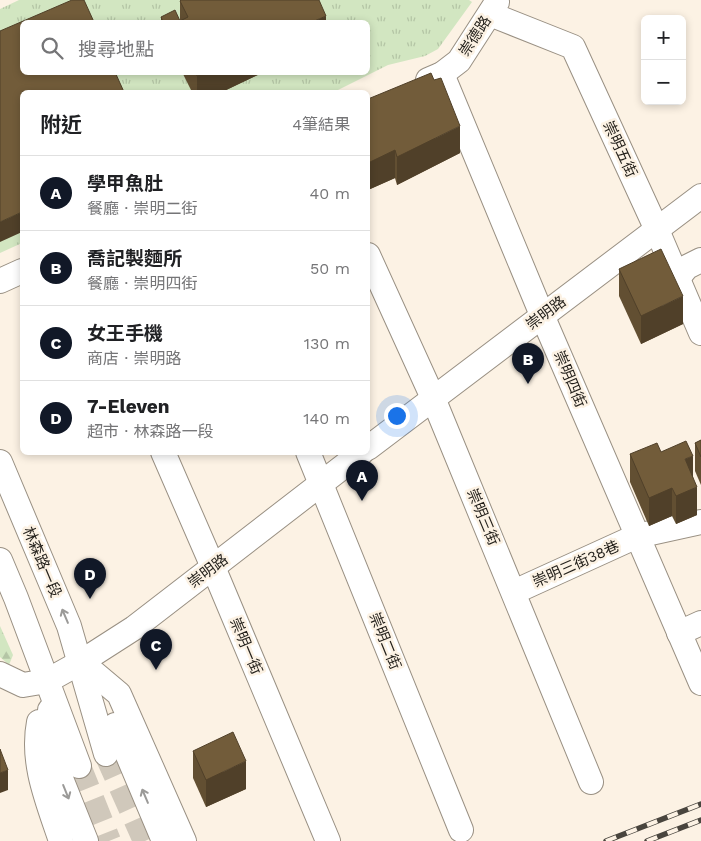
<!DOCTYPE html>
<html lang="zh-TW">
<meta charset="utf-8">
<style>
:root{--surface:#fff;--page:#f2f2f2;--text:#202124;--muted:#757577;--line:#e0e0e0;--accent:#111827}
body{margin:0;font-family:"Work Sans","Noto Sans TC",sans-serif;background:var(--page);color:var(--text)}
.controls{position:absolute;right:15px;top:15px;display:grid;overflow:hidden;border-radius:8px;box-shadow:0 2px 8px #0003}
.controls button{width:45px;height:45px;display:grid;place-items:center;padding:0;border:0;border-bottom:1px solid var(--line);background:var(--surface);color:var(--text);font:25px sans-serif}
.you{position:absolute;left:396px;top:415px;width:18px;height:18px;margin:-12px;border:4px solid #fff;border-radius:50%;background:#1a73e8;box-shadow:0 0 0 8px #1a73e833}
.badge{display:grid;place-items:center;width:32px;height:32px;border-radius:50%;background:var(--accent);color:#fff;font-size:16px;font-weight:700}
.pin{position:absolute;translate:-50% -41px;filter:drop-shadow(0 1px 2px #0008)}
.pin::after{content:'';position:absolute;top:26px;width:18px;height:15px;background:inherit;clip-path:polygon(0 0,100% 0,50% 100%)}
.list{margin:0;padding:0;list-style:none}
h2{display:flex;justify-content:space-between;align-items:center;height:65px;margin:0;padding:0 20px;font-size:21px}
h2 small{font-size:16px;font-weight:400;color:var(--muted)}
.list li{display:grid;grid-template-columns:32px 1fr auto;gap:15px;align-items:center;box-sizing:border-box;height:75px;padding:0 20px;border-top:1px solid var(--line)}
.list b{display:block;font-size:19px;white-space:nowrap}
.list p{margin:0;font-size:16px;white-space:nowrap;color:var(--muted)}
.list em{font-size:16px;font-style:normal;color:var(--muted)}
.icon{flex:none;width:28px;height:28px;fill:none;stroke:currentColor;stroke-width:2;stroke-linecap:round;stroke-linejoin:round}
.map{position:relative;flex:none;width:701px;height:841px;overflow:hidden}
.search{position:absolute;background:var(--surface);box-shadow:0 2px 8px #0003;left:20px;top:20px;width:350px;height:55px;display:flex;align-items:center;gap:12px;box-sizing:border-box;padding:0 18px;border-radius:8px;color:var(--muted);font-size:19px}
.panel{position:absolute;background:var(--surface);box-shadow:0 2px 8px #0003;left:20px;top:90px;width:350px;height:365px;border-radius:8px}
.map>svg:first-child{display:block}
.grass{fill:url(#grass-tufts);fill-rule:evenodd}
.forest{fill:url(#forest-firs)}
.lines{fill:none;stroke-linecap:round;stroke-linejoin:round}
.minor-tunnel{stroke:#d0c8bb;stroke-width:24;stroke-dasharray:24 12;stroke-linecap:butt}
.minor-casing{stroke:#999083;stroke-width:26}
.minor{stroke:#fff;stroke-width:24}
.rail-casing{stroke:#49453e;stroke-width:5.5}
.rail{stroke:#fcf2e4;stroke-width:4;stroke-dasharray:11;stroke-linecap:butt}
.wall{fill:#624f32}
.shaded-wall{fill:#504029}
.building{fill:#725c3a;stroke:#504029}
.oneway{stroke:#9b9a98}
.labels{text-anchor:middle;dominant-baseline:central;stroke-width:5;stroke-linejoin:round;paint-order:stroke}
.street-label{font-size:15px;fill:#211e19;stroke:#fcf2e4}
</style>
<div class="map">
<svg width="701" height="841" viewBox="0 0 701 841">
<defs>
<pattern id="grass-tufts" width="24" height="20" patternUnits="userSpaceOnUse" patternTransform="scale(1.25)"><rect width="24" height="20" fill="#d2e6c1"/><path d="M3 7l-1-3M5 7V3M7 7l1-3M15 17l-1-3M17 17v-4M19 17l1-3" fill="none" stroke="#b4c5a5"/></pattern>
<pattern id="forest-firs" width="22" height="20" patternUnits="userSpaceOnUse" patternTransform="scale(1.25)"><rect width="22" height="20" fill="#d2e6c1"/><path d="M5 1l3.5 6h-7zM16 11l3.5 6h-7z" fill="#b4c5a5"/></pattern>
</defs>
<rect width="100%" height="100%" fill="#fcf2e4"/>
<path class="grass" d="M19,0H469L472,2L438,49L425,56L388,65L334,92H22V243L0,253V9ZM22,22H368V72H22Z"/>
<path class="forest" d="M0,626L13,655L9,665L0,657Z"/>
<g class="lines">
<g class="minor-tunnel">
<path d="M106,754L145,841"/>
<path d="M79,766L109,841"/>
</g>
<g class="minor-casing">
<g id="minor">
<path d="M490,14L573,47L657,230L701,333"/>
<path d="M442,74L542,315L701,683"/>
<path d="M428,80L442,74L459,61L497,2"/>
<path d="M368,255L433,398L591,782"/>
<path d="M678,278L687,267L701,260"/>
<path d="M0,281L22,271"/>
<path d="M368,448L701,196"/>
<path d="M163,452L213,567L328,841"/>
<path d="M308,452L461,830"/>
<path d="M0,462L69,626L106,754"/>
<path d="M0,560L16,598L79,766"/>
<path d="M514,592L637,536L701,522"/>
<path d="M679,633L701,623"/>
<path d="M81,662L119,694L184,841"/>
<path d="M0,674L23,685L47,681L81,662L134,628L362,452"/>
<path d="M50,710L52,745L62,781L86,841"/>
<path d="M39,722C31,763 48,802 61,841"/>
<path d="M115,725L164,841"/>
</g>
</g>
<use href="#minor" class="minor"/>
<g class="rail-casing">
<g id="rail">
<path d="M606,841L701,804"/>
<path d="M647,841L701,820"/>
</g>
</g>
<use href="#rail" class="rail"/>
</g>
<g class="wall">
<path d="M180,1L326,22H161V17L180,21Z"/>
<path d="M182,72H264L222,92H192Z"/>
<path d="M368,99L460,153L397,185L395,178L368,190Z"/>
<path d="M619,269L683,324L641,344L619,296Z"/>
<path d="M701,440V485L695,471V443Z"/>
<path d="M661,452L693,476L697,515L676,524L672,516L649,526L630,482V454Z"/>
<path d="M193,751L246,789L206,807L193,778Z"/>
</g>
<g class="shaded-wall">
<path d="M326,16V22H312Z"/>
<path d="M205,72H264L222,92H197V76Z"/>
<path d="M460,126V153L397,185V157Z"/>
<path d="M395,150V178L368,190V163Z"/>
<path d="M22,212V232L0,242V222Z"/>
<path d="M683,296V324L641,344V316Z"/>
<path d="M693,456V484L685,459Z"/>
<path d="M697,487V515L676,524V496Z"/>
<path d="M672,488V516L649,526V498Z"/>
<path d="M246,761V789L206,807V780Z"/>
<path d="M8,770V790L0,793V773Z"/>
</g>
<g class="building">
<path d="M72,0H84L94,22H22V72H115L124,92H22V212L0,222V31Z"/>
<path d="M181,0H319L326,16L312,22H163L161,17L175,10L180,21L188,17L180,1Z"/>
<path d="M195,72H205L197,76Z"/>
<path d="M431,73L434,80L441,78L460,126L397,157L395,150L368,163V99Z"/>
<path d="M661,249L683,296L641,316L619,269Z"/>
<path d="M701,440V457L695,443Z"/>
<path d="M686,441L693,456L685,459L697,487L676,496L672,488L649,498L630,454L657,443L661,452Z"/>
<path d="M233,732L246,761L206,780L193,751Z"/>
<path d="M0,749L8,770L0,773Z"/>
</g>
<defs><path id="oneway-shaft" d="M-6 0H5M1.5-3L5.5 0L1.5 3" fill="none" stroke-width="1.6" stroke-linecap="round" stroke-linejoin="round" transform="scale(1.25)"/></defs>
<g class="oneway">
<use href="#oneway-shaft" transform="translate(65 616) rotate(-113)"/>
<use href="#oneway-shaft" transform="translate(66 792) rotate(68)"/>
<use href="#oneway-shaft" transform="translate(145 796) rotate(-113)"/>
</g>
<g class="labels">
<g class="street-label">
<text transform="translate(475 36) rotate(-57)">崇德路</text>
<text transform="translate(620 149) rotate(65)">崇明五街</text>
<text transform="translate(546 313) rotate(-37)">崇明路</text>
<text transform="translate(570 379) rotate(67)">崇明四街</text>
<text transform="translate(483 517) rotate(67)">崇明三街</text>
<text transform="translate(42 562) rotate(67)">林森路一段</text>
<text transform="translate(576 564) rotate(-24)">崇明三街38巷</text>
<text transform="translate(208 571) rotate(-37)">崇明路</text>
<text transform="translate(385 641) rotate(68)">崇明二街</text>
<text transform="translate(246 646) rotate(67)">崇明一街</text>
</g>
</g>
</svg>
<div class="controls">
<button>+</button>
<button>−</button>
</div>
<div class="you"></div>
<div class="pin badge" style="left:362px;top:501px">A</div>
<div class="pin badge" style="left:528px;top:384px">B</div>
<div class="pin badge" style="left:156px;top:670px">C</div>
<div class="pin badge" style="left:90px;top:599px">D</div>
<div class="search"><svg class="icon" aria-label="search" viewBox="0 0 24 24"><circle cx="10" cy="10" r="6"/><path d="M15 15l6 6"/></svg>搜尋地點</div>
<section class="panel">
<h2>附近<small>4筆結果</small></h2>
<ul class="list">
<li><span class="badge">A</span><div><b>學甲魚肚</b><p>餐廳 · 崇明二街</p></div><em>40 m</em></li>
<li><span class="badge">B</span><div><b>喬記製麵所</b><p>餐廳 · 崇明四街</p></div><em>50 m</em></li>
<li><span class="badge">C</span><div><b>女王手機</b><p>商店 · 崇明路</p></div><em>130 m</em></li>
<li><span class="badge">D</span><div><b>7-Eleven</b><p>超市 · 林森路一段</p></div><em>140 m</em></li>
</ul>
</section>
</div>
